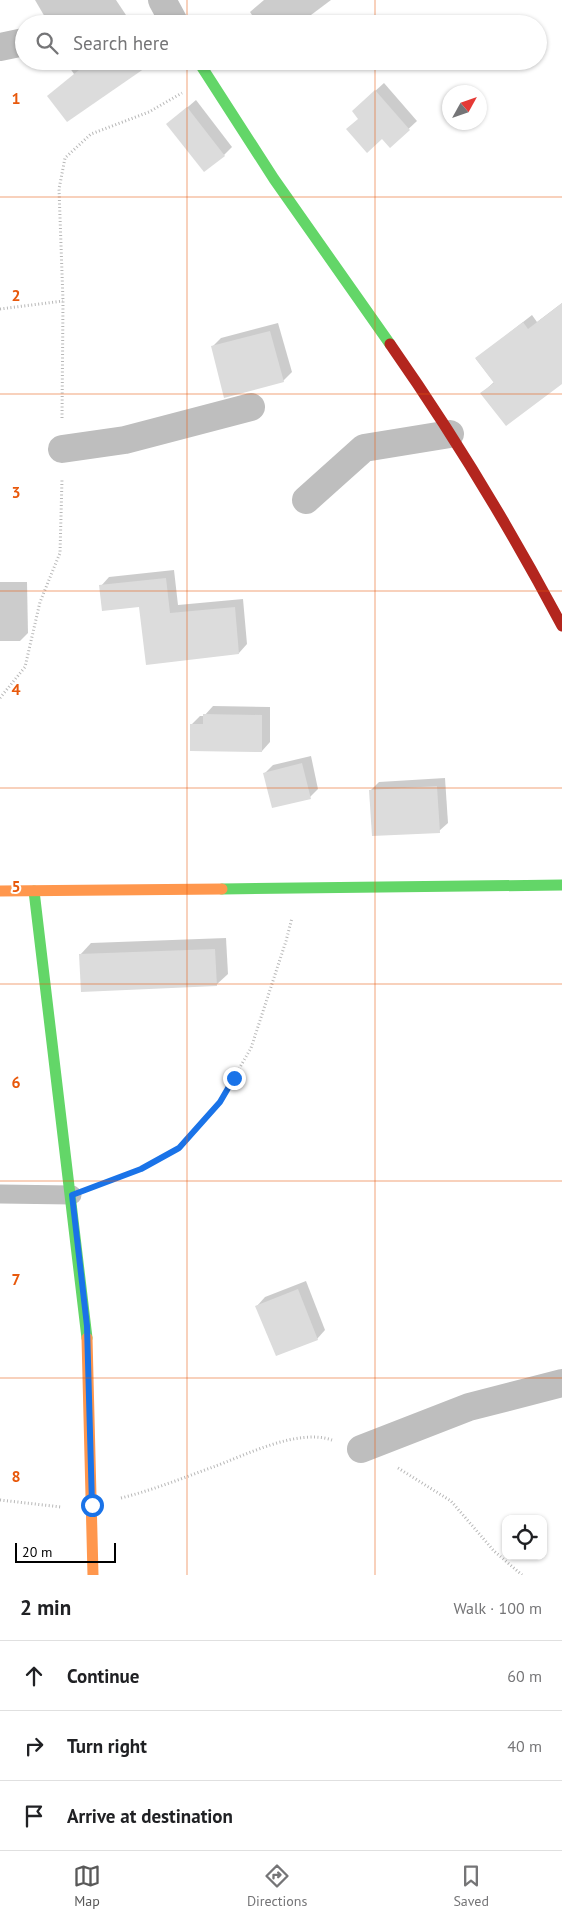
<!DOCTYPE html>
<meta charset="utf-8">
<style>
:root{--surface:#fff;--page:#f6f6f6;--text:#202124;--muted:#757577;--line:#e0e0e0;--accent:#595959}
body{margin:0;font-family:"PT Sans",sans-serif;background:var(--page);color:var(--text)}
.controls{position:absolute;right:15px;bottom:15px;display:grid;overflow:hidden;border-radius:10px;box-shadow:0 1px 4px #0004}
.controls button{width:45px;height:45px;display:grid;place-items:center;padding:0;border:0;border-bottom:1px solid var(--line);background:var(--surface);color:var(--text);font:25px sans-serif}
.compass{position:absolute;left:442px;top:85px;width:45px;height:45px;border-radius:50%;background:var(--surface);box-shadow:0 1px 4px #0004;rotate:50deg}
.scale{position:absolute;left:15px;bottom:12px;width:101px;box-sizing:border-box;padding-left:5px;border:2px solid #000;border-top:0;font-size:14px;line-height:18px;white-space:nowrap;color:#000;-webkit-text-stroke:4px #fff;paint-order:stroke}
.stop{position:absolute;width:15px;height:15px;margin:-11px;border:4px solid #1a73e8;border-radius:50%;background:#fff}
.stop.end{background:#1a73e8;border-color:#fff;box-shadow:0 1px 5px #0008}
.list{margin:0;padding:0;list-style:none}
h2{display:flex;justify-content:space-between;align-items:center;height:65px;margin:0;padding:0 20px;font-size:21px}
h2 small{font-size:16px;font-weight:400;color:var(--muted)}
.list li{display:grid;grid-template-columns:32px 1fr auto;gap:15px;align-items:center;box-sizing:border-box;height:70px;padding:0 20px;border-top:1px solid var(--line)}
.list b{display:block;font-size:19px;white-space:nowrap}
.list em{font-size:16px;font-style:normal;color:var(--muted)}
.icon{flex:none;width:28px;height:28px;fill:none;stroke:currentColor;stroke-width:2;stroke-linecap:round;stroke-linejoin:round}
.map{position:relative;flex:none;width:562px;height:1575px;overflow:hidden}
.search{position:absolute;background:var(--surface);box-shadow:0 1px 4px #0004;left:15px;right:15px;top:15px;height:55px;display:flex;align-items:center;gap:12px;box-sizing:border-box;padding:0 18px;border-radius:28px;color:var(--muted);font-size:19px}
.sheet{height:275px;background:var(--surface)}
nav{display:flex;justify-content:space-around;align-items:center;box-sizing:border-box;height:70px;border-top:1px solid var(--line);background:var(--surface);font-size:14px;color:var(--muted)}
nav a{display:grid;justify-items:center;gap:2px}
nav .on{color:var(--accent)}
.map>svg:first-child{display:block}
.shadow{fill:#0003}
.building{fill:#dcdcdc}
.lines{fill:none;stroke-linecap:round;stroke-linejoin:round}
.path{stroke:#b8b8b8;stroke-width:3;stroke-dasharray:1 2.5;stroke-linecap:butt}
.lane{stroke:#bebebe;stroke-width:19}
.street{stroke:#bebebe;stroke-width:28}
.fast{stroke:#63d668;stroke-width:11}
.slow{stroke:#ff974d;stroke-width:11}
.jam{stroke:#b3261e;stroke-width:11}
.route{stroke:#1a73e8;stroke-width:6}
.grid{fill:none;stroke:#e8590c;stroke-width:1;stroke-opacity:0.55}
.grid-label{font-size:16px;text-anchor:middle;font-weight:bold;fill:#e8590c;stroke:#fff;stroke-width:4;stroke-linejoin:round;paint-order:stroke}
</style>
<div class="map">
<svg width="562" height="1575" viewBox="0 0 562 1575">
<rect width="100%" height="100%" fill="#fff"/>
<g class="shadow">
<path d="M35,0H116L132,24H49Z"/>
<path d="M264,0H331L299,24H258L250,12Z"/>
<path d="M65,61H152L147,65L74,74Z"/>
<path d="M384,83L417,121L390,146L362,103Z"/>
<path d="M196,100L232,147L224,155L168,124Z"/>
<path d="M562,303V383L482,393L494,382L476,359L532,315L537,322Z"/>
<path d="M278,323L292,372L283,381L212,347L221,338Z"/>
<path d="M174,570L178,605L243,599L247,644L239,653L101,586L109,577Z"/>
<path d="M0,582H27L28,633L20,641H0Z"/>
<path d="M213,706L270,707V742L262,751L191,725L200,716H204Z"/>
<path d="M311,756L318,789L310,797L265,773L273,765Z"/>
<path d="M445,778L448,823L439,831L371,790L379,782Z"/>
<path d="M226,938L228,974L216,985L80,955L91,943Z"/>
<path d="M306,1281L325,1330L317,1339L257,1306L265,1297Z"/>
</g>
<g class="building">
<path d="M90,61H145L148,66L67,122L47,96Z"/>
<path d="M375,90L410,130L390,148L382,139L367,153L346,129L358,119L352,111Z"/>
<path d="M187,107L225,156L204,172L166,124Z"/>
<path d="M562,303V384L506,426L480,393L494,383L475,358L523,322L528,329Z"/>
<path d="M270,331L284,382L224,398L211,346Z"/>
<path d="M166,578L170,613L235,607L239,654L146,665L139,607L102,611L99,585Z"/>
<path d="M203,714L262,715V752L190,751V724H203Z"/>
<path d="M302,763L311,799L272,808L263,773Z"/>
<path d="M437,786L440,833L372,836L369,790Z"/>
<path d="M215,949L217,986L81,992L79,954Z"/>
<path d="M298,1289L318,1340L276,1356L255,1306Z"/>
</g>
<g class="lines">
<g class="path">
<path d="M0,309L63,301"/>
<path d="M62,418L63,301L59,189L65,158L91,134L149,112L182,93"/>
<path d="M0,698L25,667L40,602L60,553L62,479"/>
<path d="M101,1183L141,1169L179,1148L220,1102L251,1048L286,941L292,918"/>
<path d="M398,1468L451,1501L494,1551L522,1575"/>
<path d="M121,1498C153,1490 183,1478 213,1467C246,1455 298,1428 332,1440"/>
<path d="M0,1500L61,1507"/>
</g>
<path class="lane" d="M0,1194L72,1195"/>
<g class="street">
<path d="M162,0L175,24"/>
<path d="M0,47L24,42"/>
<path d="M62,449L125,440L251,407"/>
<path d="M306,500L364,448L450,434"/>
<path d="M361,1449L469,1407L562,1383"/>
</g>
<g class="fast">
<path d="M198,61L274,179L390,344"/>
<path d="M222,889L562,885"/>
<path d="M34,891L87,1338"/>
</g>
<g class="slow">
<path d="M0,891L222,889"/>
<path d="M87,1338L93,1575"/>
</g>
<path class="jam" d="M390,344C453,434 510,528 562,626"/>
</g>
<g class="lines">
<path class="route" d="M92,1505L87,1326L72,1195L141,1169L179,1148L220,1102L234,1078"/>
</g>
<path class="grid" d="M187,0V24M375,0V24M187,61V1575M375,61V1575M0,197H562M0,394H562M0,591H562M0,788H562M0,984H562M0,1181H562M0,1378H562"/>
<g class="grid-label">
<text x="16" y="104">1</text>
<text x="16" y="301">2</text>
<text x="16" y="498">3</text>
<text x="16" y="695">4</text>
<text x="16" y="892">5</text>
<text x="16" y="1088">6</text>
<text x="16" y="1285">7</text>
<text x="16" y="1482">8</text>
</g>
</svg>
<div class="controls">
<button><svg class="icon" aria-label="locate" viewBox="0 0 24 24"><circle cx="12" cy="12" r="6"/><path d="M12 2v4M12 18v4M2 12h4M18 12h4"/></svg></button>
</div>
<svg class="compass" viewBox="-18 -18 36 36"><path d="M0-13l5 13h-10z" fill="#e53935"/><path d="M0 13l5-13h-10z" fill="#757577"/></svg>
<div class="scale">20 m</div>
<div class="stop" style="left:92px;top:1505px"></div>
<div class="stop end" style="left:234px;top:1078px"></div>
<div class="search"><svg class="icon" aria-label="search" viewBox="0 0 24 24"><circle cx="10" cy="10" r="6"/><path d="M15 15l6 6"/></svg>Search here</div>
</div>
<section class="sheet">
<h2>2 min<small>Walk · 100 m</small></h2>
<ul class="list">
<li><svg class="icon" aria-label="ahead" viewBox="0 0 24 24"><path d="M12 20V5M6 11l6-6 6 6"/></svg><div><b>Continue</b></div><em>60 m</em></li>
<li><svg class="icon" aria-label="right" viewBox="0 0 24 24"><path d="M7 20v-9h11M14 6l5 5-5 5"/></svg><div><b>Turn right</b></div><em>40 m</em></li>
<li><svg class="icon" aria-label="arrive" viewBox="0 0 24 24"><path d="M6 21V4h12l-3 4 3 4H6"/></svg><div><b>Arrive at destination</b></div></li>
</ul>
</section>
<nav>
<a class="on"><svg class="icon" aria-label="map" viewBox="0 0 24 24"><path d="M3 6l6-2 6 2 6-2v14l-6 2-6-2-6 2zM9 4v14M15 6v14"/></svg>Map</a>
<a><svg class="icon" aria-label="directions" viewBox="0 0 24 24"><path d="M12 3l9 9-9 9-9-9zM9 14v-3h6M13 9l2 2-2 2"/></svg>Directions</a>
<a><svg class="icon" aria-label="saved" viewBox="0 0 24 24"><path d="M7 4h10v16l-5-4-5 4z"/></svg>Saved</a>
</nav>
